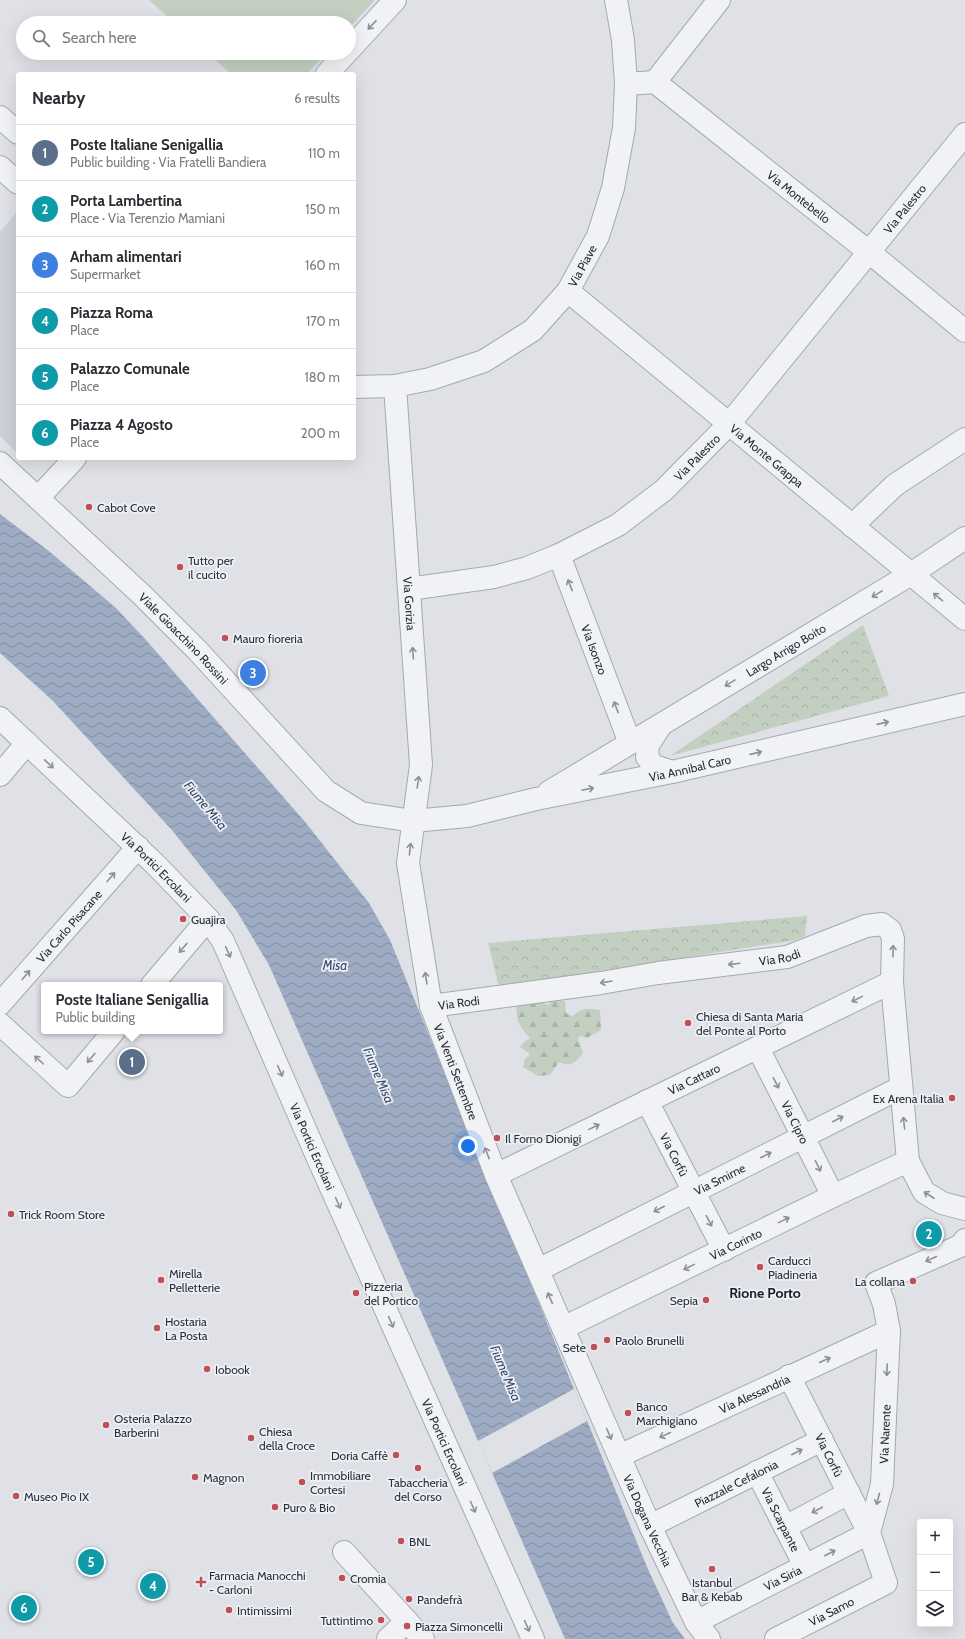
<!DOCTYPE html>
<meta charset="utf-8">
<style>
:root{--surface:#fff;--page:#f7f7f7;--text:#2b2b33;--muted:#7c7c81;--line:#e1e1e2;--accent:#7c3aed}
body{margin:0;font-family:Cabin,sans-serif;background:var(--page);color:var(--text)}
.controls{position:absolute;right:12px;bottom:12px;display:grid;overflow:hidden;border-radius:4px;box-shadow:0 4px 16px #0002}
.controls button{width:36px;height:36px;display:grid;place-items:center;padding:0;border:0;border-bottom:1px solid var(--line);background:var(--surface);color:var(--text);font:20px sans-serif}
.you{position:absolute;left:468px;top:1146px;width:14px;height:14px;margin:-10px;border:3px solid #fff;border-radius:50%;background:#1a73e8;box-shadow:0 0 0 6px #1a73e833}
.badge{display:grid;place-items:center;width:26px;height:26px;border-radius:50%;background:var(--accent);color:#fff;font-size:13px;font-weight:700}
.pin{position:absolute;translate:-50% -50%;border:2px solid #fff;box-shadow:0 1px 4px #0006}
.popup{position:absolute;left:41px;top:982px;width:182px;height:52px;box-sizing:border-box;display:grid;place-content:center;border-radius:4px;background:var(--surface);filter:drop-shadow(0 1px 3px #0005);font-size:13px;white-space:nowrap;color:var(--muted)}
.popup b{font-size:15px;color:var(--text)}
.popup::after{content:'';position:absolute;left:50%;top:100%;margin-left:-8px;border:8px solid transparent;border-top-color:var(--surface)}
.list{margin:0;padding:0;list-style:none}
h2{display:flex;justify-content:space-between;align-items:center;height:52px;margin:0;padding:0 16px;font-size:17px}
h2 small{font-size:13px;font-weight:400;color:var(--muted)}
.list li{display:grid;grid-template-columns:26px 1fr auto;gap:12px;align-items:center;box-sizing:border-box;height:56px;padding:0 16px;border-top:1px solid var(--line)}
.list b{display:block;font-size:15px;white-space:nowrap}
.list p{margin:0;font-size:13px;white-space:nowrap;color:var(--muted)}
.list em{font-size:13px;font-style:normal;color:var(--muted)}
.icon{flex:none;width:22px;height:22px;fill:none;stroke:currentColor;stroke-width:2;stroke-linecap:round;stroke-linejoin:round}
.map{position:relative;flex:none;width:965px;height:1639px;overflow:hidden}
.search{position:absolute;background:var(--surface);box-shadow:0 4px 16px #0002;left:16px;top:16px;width:340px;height:44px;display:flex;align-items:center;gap:10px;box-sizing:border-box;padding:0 14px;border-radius:22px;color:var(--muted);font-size:15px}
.panel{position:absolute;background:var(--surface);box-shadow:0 4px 16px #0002;left:16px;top:72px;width:340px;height:388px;border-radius:4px}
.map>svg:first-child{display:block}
.built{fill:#cdd0d8}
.forest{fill:url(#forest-firs)}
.park{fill:url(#park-crowns)}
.pitch{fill:#c3d0c1}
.water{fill:url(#water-waves)}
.pier{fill:#dfe1e7}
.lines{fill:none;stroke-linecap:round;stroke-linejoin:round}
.minor-casing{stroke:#a5a8b0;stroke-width:24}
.tertiary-casing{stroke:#a5a8b0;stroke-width:24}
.minor{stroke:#f1f2f5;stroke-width:22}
.tertiary{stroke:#f1f2f5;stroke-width:22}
.oneway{stroke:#8e9098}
.poi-dot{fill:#bf5055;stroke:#eef0f4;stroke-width:1.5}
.labels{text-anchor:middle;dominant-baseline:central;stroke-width:3.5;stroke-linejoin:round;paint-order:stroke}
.street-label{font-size:12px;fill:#2a2e3c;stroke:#eef0f4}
.poi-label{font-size:12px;fill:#2a2e3c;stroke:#eef0f4;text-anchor:start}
.water-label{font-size:13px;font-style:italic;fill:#384a6b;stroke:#eef0f4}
.quarter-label{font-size:14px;font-weight:bold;fill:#1c202d;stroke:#eef0f4}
</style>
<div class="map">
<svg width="965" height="1639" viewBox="0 0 965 1639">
<defs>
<pattern id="forest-firs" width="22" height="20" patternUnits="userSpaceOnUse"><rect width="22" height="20" fill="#c3d0c1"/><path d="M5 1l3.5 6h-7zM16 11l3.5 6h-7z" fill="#a8b3a7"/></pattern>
<pattern id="park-crowns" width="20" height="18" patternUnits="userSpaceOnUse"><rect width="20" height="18" fill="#c3d0c1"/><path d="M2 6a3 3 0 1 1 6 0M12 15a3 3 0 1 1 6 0" fill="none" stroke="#a8b3a7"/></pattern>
<pattern id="water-waves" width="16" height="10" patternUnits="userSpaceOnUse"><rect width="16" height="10" fill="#9dacc3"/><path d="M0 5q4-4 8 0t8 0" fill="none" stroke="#808ca0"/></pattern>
</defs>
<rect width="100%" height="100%" fill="#dfe1e7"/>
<path class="built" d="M18,211V454L0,436V232Z"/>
<path class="forest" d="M518,999L540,1002L548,1005L553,1000L565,1001L566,1013L572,1016C581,1008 589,1008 600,1010L601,1030L587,1038L580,1036L578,1039L583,1053C575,1063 571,1067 559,1062L550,1075L538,1076L523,1067L525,1059L530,1054L520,1047L524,1042L530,1038C518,1026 514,1016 518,999Z"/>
<g class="park">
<path d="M863,625L889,696L670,756Z"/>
<path d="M807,916L805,936L796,940L499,987L488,943Z"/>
</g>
<g class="pitch">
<path d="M149,0H375L349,28V23H175Z"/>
<path d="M208,53H326L307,74H231Z"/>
</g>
<path class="water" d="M0,514L50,552L116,608L146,640L306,823L369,903L390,940L647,1567L673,1623L685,1639H565L269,965L236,910L171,829L52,700L0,653Z"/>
<path class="pier" d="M574,1389L587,1421L492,1473L478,1441Z"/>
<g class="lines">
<g class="minor-casing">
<g id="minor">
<path d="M349,50L395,0"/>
<path d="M327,74L346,53"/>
<path d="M655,82L719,0"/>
<path id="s1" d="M626,84L655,82L869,252L965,331"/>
<path d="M0,117L18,133"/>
<path d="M0,167L18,183"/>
<path id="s2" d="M568,291L911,574L965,538"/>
<path id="s3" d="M395,386L421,765L408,863L431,1006L496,1175L619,1456L650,1526L696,1622L709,1639"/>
<path id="s4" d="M354,387L395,386L430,379L484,361L533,330L568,291L598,236L613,188L624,128L626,84L623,40L616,0"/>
<path d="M38,498L75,458"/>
<path d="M852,526L895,485L965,439"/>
<path id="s5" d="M559,555L630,743"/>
<path id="s6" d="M409,589L494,577L527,568L559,555L618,525L664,490L729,424L965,134"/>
<path id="s7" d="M0,718L155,864L208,919L223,941L316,1154L533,1639"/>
<path d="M0,775L27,743"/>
<path d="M152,985L208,919"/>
<path id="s8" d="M0,1004L138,847"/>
<path id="s9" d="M431,1006L601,983L658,973L787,957L866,926L882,924L890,930L893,939L892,982L908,1161L924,1192L942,1203L965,1209"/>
<path d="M0,1024L68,1086L114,1031"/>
<path id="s10" d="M758,1048L833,1196"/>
<path id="s11" d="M647,1101L724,1250"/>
<path id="s12" d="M496,1175L892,982"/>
<path id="s13" d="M538,1270L900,1088"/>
<path id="s14" d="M563,1328L833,1196L908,1161"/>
<path id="s15" d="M619,1456L889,1331"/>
<path id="s16" d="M757,1472L805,1566"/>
<path id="s17" d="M650,1526L822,1440"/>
<path d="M785,1527L849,1493"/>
<path d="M344,1552L423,1639"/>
<path id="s18" d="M696,1622L869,1533L789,1376"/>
<path d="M388,1639L407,1621"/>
<path id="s19" d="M776,1639L886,1583L869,1533L882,1484L889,1331L884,1304L876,1283L960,1246L965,1240"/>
</g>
</g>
<g class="tertiary-casing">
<g id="tertiary">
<path id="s20" d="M0,463L142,595L198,651L326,791L361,813L413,821L467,816L536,799L672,772L965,704"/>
<path d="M661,725L648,745L647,757L654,766L672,772"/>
<path id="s21" d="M549,792L911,574L965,619"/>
</g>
</g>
<use href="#minor" class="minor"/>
<use href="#tertiary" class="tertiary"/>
</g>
<defs><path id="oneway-shaft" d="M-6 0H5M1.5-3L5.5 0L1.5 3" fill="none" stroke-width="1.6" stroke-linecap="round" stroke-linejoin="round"/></defs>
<g class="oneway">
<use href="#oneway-shaft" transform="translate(372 25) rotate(133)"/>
<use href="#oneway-shaft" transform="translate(570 585) rotate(-111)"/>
<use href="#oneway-shaft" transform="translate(877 594) rotate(149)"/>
<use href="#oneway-shaft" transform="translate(938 597) rotate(-140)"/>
<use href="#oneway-shaft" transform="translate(413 653) rotate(-94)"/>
<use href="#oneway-shaft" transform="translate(730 683) rotate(149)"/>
<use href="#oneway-shaft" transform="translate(616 707) rotate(-111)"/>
<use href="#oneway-shaft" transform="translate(883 723) rotate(-13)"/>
<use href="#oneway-shaft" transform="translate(756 753) rotate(-13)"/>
<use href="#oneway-shaft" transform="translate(49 764) rotate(43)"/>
<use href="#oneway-shaft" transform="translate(418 782) rotate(-82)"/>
<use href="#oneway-shaft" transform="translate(588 789) rotate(-11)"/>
<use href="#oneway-shaft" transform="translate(410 849) rotate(-84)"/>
<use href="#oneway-shaft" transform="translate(111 877) rotate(-49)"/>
<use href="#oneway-shaft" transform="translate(183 948) rotate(130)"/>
<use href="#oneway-shaft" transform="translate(893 951) rotate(-89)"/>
<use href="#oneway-shaft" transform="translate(228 952) rotate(66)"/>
<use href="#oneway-shaft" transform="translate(734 964) rotate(173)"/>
<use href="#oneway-shaft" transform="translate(26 975) rotate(-49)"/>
<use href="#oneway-shaft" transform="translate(426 978) rotate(-99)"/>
<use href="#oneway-shaft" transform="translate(606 982) rotate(170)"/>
<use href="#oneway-shaft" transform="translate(857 999) rotate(154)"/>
<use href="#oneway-shaft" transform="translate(91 1058) rotate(130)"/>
<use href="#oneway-shaft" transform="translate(39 1060) rotate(-138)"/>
<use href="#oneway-shaft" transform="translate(280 1071) rotate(66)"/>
<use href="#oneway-shaft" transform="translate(776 1083) rotate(63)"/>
<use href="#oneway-shaft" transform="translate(838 1119) rotate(-27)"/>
<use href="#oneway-shaft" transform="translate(904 1123) rotate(-96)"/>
<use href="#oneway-shaft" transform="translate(594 1127) rotate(-26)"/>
<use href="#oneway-shaft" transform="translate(487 1153) rotate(-111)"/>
<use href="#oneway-shaft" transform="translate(766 1155) rotate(-27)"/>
<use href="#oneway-shaft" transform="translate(818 1166) rotate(64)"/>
<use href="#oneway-shaft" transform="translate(929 1195) rotate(-147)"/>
<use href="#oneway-shaft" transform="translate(338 1203) rotate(66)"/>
<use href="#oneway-shaft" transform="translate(659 1209) rotate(153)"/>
<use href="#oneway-shaft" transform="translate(784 1220) rotate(-26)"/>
<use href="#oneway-shaft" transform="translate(709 1221) rotate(63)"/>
<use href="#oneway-shaft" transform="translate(931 1259) rotate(156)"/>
<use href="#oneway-shaft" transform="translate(689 1267) rotate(154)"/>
<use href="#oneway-shaft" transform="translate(550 1298) rotate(-113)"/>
<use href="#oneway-shaft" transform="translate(391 1322) rotate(66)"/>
<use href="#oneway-shaft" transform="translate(825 1360) rotate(-24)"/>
<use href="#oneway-shaft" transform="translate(887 1370) rotate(92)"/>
<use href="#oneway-shaft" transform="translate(609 1434) rotate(67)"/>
<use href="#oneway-shaft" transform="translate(665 1435) rotate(155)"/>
<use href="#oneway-shaft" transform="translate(797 1452) rotate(-27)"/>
<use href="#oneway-shaft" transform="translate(878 1499) rotate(105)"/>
<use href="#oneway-shaft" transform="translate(473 1507) rotate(66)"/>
<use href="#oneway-shaft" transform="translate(817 1510) rotate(152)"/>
<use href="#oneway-shaft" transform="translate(830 1553) rotate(-27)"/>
<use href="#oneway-shaft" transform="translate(527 1626) rotate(66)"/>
</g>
<g class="poi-dot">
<circle cx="89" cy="507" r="4"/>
<circle cx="180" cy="567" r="4"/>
<circle cx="225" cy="638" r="4"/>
<circle cx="183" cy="919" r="4"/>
<circle cx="688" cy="1023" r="4"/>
<circle cx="952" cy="1098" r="4"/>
<circle cx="497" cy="1138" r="4"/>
<circle cx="11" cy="1214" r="4"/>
<circle cx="760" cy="1267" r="4"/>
<circle cx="161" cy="1280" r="4"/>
<circle cx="913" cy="1281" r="4"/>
<circle cx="356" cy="1293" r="4"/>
<circle cx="706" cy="1300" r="4"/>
<circle cx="157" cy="1328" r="4"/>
<circle cx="607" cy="1340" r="4"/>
<circle cx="594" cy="1347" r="4"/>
<circle cx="207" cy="1369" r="4"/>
<circle cx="628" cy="1413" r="4"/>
<circle cx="106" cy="1425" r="4"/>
<circle cx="251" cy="1438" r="4"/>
<circle cx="396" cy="1455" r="4"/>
<circle cx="418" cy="1468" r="4"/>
<circle cx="195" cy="1477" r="4"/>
<circle cx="302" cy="1482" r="4"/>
<circle cx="16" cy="1496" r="4"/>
<circle cx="275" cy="1507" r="4"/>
<circle cx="401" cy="1541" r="4"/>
<circle cx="712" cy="1569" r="4"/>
<circle cx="342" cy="1578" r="4"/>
<path d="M199 1576h4v4h4v4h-4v4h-4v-4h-4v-4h4z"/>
<circle cx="409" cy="1599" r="4"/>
<circle cx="229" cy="1610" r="4"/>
<circle cx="381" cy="1620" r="4"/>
<circle cx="407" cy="1626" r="4"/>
</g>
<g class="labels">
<g class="street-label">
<text stroke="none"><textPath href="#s1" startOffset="213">Via Montebello</textPath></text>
<text stroke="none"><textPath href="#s6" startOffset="649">Via Palestro</textPath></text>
<text stroke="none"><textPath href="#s4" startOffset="273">Via Piave</textPath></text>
<text stroke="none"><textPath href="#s2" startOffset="258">Via Monte Grappa</textPath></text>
<text stroke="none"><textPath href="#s6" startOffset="325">Via Palestro</textPath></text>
<text stroke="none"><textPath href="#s3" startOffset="218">Via Gorizia</textPath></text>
<text stroke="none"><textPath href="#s20" startOffset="254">Viale Gioacchino Rossini</textPath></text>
<text stroke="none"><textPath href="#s5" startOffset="101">Via Isonzo</textPath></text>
<text stroke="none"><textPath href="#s21" startOffset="276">Largo Arrigo Boito</textPath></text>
<text stroke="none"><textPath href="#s20" startOffset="839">Via Annibal Caro</textPath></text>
<text stroke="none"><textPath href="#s7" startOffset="216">Via Portici Ercolani</textPath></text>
<text stroke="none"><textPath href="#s8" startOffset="104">Via Carlo Pisacane</textPath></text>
<text stroke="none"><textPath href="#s9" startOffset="352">Via Rodi</textPath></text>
<text stroke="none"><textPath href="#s9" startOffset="28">Via Rodi</textPath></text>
<text stroke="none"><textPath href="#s3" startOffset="694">Via Venti Settembre</textPath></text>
<text stroke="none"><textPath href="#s12" startOffset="220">Via Cattaro</textPath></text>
<text stroke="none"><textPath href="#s10" startOffset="83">Via Cipro</textPath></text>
<text stroke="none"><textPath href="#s7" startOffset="540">Via Portici Ercolani</textPath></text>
<text stroke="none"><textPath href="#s11" startOffset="60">Via Corfù</textPath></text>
<text stroke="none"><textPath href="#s13" startOffset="203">Via Smirne</textPath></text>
<text stroke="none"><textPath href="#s14" startOffset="192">Via Corinto</textPath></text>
<text stroke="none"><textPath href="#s15" startOffset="149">Via Alessandria</textPath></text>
<text stroke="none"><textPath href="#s19" startOffset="277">Via Narente</textPath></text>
<text stroke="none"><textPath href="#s7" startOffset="864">Via Portici Ercolani</textPath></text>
<text transform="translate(829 1455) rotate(63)">Via Corfù</text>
<text stroke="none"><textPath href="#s17" startOffset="96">Piazzale Cefalonia</textPath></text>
<text stroke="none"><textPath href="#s16" startOffset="53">Via Scarpante</textPath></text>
<text stroke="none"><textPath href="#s3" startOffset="1182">Via Dogana Vecchia</textPath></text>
<text stroke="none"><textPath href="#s18" startOffset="97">Via Siria</textPath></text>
<text stroke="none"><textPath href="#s19" startOffset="62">Via Samo</textPath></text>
</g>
<g class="poi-label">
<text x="97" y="507">Cabot Cove</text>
<text x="188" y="560">Tutto per<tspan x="188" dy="14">il cucito</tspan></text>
<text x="233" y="638">Mauro fioreria</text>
<text x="191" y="919">Guajira</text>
<text x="696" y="1016">Chiesa di Santa Maria<tspan x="696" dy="14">del Ponte al Porto</tspan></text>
<text x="944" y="1098" text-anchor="end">Ex Arena Italia</text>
<text x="505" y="1138">Il Forno Dionigi</text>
<text x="19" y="1214">Trick Room Store</text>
<text x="768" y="1260">Carducci<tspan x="768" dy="14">Piadineria</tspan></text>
<text x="169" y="1273">Mirella<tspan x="169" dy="14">Pelletterie</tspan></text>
<text x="905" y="1281" text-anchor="end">La collana</text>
<text x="364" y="1286">Pizzeria<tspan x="364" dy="14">del Portico</tspan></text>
<text x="698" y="1300" text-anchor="end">Sepia</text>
<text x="165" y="1321">Hostaria<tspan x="165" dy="14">La Posta</tspan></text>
<text x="615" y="1340">Paolo Brunelli</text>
<text x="586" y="1347" text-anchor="end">Sete</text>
<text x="215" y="1369">Iobook</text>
<text x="636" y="1406">Banco<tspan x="636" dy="14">Marchigiano</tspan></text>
<text x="114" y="1418">Osteria Palazzo<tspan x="114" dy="14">Barberini</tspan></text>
<text x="259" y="1431">Chiesa<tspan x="259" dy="14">della Croce</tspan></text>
<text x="388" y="1455" text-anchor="end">Doria Caffè</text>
<text x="310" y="1475">Immobiliare<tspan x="310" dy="14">Cortesi</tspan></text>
<text x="203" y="1477">Magnon</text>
<text x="418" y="1482" text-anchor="middle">Tabaccheria<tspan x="418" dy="14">del Corso</tspan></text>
<text x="24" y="1496">Museo Pio IX</text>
<text x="283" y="1507">Puro &amp; Bio</text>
<text x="409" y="1541">BNL</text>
<text x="209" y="1575">Farmacia Manocchi<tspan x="209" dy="14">- Carloni</tspan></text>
<text x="350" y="1578">Cromia</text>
<text x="712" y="1582" text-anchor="middle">Istanbul<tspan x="712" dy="14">Bar &amp; Kebab</tspan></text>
<text x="417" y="1599">Pandefrà</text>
<text x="237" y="1610">Intimissimi</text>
<text x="373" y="1620" text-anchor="end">Tuttintimo</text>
<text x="415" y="1626">Piazza Simoncelli</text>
</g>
<g class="water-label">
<text transform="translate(206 805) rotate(50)">Fiume Misa</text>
<text x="335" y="965">Misa</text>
<text transform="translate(379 1075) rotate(67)">Fiume Misa</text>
<text transform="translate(506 1373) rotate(67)">Fiume Misa</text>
</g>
<g class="quarter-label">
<text x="765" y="1293">Rione Porto</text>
</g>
</g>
</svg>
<div class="controls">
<button>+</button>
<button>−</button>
<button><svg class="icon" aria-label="layers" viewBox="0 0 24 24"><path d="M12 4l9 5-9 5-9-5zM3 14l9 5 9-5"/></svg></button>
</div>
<div class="you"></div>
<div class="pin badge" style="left:132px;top:1062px;background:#5c6f8a">1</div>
<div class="popup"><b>Poste Italiane Senigallia</b>Public building</div>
<div class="pin badge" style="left:929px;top:1234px;background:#0f9aa8">2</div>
<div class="pin badge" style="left:253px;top:673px;background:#3f7fe0">3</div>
<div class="pin badge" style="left:153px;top:1586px;background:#0f9aa8">4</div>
<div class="pin badge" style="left:91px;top:1562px;background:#0f9aa8">5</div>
<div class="pin badge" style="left:24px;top:1608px;background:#0f9aa8">6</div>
<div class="search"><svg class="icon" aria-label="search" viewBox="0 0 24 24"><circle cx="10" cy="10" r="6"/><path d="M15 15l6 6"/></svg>Search here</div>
<section class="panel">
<h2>Nearby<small>6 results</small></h2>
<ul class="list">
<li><span class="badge" style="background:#5c6f8a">1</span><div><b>Poste Italiane Senigallia</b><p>Public building · Via Fratelli Bandiera</p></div><em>110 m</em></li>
<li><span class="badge" style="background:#0f9aa8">2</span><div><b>Porta Lambertina</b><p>Place · Via Terenzio Mamiani</p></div><em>150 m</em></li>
<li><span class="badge" style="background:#3f7fe0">3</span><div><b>Arham alimentari</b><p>Supermarket</p></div><em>160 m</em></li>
<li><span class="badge" style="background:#0f9aa8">4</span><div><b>Piazza Roma</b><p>Place</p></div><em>170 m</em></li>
<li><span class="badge" style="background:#0f9aa8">5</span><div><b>Palazzo Comunale</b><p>Place</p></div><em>180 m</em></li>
<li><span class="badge" style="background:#0f9aa8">6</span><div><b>Piazza 4 Agosto</b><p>Place</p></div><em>200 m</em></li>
</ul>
</section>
</div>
